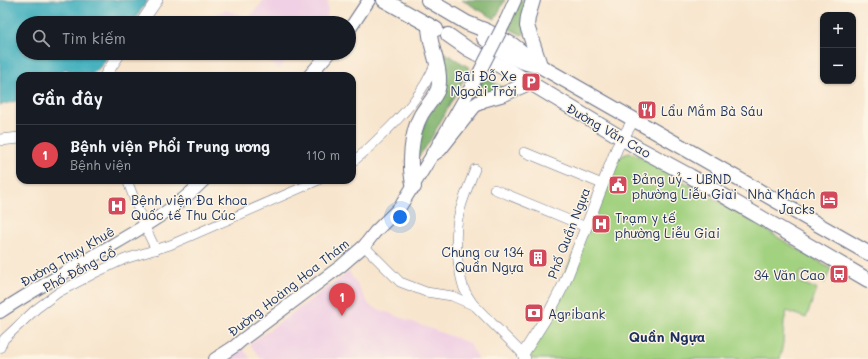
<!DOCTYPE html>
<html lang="vi">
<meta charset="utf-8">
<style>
:root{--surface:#171b24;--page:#20242c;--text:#f1f3f6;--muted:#9ea1a6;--line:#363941;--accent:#db2777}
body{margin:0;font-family:Mali,sans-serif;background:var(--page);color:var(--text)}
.controls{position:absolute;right:12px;top:12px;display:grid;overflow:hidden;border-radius:8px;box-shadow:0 1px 3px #0004}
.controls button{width:36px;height:36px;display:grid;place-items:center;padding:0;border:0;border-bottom:1px solid var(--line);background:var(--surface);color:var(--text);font:20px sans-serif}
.you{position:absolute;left:400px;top:217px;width:14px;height:14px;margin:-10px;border:3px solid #fff;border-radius:50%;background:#1a73e8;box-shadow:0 0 0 6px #1a73e833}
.badge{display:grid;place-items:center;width:26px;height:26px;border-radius:50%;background:var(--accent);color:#fff;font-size:13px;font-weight:700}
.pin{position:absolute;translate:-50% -33px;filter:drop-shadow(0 1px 2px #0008)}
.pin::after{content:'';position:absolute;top:21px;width:14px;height:12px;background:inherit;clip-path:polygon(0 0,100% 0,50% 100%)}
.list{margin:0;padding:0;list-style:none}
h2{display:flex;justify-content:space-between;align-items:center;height:52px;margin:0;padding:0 16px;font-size:17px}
h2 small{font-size:13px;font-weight:400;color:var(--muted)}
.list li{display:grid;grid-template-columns:26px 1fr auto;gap:12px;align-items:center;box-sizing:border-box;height:60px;padding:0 16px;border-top:1px solid var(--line)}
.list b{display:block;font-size:15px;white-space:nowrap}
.list p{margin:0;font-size:13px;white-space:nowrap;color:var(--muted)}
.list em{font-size:13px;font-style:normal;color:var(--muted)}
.icon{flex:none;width:22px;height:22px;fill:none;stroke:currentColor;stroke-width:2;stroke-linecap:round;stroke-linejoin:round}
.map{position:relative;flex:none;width:868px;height:359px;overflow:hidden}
.search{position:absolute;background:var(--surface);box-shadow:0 1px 3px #0004;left:16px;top:16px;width:340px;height:44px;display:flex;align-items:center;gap:10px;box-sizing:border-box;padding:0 14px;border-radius:22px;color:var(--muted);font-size:15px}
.panel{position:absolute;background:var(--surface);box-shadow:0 1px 3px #0004;left:16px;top:72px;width:340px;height:112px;border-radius:12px}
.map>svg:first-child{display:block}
.built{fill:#f0d0e4}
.green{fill:#a2d180;stroke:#5e806f}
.forest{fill:#81b36e;stroke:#4e7166}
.water{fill:#41afbd;stroke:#2e6f8e}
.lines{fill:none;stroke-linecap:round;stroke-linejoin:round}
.minor-casing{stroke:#686f85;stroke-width:10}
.tertiary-casing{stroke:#686f85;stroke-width:12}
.secondary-casing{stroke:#686f85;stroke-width:14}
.primary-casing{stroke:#686f85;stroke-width:16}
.minor{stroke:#fff;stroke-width:9}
.tertiary{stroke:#fff;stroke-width:11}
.secondary{stroke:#fff;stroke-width:12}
.primary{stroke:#fff;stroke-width:14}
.secondary-bridge-casing{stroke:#686f85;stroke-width:14;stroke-linecap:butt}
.secondary-bridge{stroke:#fff;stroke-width:12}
.labels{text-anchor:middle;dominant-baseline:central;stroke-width:3;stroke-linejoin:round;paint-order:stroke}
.poi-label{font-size:13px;fill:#1b2f5e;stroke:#fcf5e5;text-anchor:start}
.street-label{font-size:13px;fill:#1b2f5e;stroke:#fcf5e5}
.neighbourhood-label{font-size:14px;font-weight:bold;fill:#1b2f5e;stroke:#fcf5e5}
</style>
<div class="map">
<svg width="868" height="359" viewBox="0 0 868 359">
<rect width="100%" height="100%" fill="#fcf5e5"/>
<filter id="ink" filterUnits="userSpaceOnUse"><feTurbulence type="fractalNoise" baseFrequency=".025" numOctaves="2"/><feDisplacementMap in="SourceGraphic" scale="8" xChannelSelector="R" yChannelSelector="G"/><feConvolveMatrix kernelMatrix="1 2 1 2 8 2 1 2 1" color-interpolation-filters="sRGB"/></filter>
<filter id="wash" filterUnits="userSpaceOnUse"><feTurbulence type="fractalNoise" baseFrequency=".012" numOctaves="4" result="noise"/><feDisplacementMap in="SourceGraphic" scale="16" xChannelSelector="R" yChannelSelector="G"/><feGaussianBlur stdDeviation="0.9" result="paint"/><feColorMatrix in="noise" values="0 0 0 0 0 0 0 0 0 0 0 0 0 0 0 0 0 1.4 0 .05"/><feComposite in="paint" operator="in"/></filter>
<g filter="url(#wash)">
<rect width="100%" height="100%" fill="#f8e5cd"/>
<g class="built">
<path d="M264,0H327L328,10L327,16L321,23H208L211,16L225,10L249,18Z"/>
<path d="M260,53H294L278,69Z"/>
<path d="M349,272L370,306L469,343L478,359H261L250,344Z"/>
<path d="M242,348L251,359H225Z"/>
</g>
<path class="green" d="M628,153L635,154L704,193L831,269L824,283L809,277V274L801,271L798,282L817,289L806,318L787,311L784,321L783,343L780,359H532L528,353L618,158Z"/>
<g class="forest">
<path d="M462,0H505L495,19Z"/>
<path d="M520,0H529L524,34L522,35L508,28Z"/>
<path d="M437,48L470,68L428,144L419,156H417L416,144L436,98Z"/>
<path d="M484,77L505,89L464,112Z"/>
</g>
<path class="water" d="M0,0H148L132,23H23V53H110C102,64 95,79 79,76C74,75 71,70 65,69L61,73V76H20V100L0,105Z"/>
</g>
<g filter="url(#ink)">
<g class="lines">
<g class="minor-casing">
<g id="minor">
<path d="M524,152L602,184"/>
<path d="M352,162C362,155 371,146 379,138C404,114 423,94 436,62"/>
<path d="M127,180L145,227L156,250"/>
<path d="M494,189L586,227"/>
<path d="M364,246L400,282L426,292L452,296L475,306L523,354"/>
<path d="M474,305C470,300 467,295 464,289C458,271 454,238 458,219C461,202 469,185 475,169"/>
<path d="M0,348L4,339L36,309L59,292L95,273L125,259L170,245L319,180"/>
</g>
</g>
<g class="tertiary-casing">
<g id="tertiary">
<path d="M141,23L157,0"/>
<path d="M105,76L120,53"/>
<path d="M0,140L20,138"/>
<path d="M525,359L523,354L549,313L564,284L617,148L634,119"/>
</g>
</g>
<g class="secondary-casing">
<g id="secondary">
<path d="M506,20L515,0"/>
<path d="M349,30L369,0"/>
<path d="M309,76L329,53"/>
<path d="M0,312C33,290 68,271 102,251C138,230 175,210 204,180"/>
<path d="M215,359L235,346L242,340L341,266L364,246L375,232L400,207L433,154L479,73"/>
</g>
</g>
<g class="primary-casing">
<g id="primary">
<path d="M384,0L436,29"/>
<path d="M428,0L467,23L487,31L513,45L540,66L868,253"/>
<path d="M533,0L528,17L527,26L540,65"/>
<path d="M448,35L468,49L517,75L640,149L690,176L868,280"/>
<path d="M484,38C499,51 514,61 534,65"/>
<path d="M433,154L440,149L474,106L483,100L504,94L529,83"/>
<path d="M414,187C408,167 411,133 421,115C426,106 435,98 438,89C442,73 434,56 431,41C430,36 429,31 429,26"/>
</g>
</g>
<use href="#minor" class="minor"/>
<use href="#tertiary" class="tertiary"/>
<use href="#secondary" class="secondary"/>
<use href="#primary" class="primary"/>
<g class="secondary-bridge-casing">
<path id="secondary-bridge" d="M479,73L506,20"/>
</g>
<use href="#secondary-bridge" class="secondary-bridge"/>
</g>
</g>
<defs>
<g id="parking-square" transform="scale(1)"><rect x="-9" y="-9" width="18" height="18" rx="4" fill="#d1495b" stroke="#fcf5e5"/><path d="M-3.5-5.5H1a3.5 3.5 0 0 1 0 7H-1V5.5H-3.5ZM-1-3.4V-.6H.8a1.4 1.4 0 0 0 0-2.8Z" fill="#fff"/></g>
<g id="restaurant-square" transform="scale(1)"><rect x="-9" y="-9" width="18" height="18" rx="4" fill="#d1495b" stroke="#fcf5e5"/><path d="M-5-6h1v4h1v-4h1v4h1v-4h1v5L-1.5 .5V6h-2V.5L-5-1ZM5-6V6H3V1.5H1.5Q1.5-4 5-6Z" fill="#fff"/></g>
<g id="civic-square" transform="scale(1)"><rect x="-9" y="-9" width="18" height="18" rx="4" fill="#d1495b" stroke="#fcf5e5"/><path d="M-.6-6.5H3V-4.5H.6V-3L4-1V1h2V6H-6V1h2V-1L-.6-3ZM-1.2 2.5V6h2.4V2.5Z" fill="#fff"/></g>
<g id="hotel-square" transform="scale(1)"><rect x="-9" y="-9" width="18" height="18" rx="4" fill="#d1495b" stroke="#fcf5e5"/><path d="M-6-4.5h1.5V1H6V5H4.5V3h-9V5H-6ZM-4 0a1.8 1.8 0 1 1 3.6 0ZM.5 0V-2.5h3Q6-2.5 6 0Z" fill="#fff"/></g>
<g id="hospital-square" transform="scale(1)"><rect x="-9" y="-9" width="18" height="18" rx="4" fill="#d1495b" stroke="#fcf5e5"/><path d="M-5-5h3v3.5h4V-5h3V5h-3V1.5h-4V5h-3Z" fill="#fff"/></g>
<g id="building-square" transform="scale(1)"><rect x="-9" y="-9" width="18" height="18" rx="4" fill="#d1495b" stroke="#fcf5e5"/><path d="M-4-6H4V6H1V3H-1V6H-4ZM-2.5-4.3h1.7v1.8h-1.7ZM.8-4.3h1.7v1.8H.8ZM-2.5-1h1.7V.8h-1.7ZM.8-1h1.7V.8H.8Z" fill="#fff"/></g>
<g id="bus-square" transform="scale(1)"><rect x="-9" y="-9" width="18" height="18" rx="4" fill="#d1495b" stroke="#fcf5e5"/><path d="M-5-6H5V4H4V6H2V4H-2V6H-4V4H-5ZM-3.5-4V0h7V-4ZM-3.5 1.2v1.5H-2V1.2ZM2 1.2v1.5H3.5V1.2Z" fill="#fff"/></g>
<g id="bank-square" transform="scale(1)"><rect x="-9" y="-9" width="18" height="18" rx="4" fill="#d1495b" stroke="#fcf5e5"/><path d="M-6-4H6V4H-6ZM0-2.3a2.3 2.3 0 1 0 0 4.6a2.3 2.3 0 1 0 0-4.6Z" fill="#fff"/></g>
</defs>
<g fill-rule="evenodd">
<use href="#parking-square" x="531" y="82"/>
<use href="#restaurant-square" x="647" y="110"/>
<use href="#civic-square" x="618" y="185"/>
<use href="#hotel-square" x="829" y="200"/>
<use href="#hospital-square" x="117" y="206"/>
<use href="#hospital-square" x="601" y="224"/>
<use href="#building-square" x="538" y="258"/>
<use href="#bus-square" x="839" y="274"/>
<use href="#bank-square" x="534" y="313"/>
</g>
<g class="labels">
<g class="poi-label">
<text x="517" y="75" text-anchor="end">Bãi Đỗ Xe<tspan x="517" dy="15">Ngoài Trời</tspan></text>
<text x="661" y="110">Lẩu Mắm Bà Sáu</text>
<text x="632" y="178">Đảng uỷ - UBND<tspan x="632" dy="15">phường Liễu Giai</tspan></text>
<text x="815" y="193" text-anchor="end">Nhà Khách<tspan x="815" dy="15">Jacks</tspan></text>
<text x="131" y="199">Bệnh viện Đa khoa<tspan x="131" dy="15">Quốc tế Thu Cúc</tspan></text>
<text x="615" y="217">Trạm y tế<tspan x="615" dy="15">phường Liễu Giai</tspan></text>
<text x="524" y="251" text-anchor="end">Chung cư 134<tspan x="524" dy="15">Quần Ngựa</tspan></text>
<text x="825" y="274" text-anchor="end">34 Văn Cao</text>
<text x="548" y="313">Agribank</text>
</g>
<g class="street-label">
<text transform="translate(609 130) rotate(30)">Đường Văn Cao</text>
<text transform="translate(568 233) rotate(-69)">Phố Quần Ngựa</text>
<text transform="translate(67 256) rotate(-30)">Đường Thụy Khuê</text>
<text transform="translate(79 269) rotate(-28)">Phố Đồng Cổ</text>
<text transform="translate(288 287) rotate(-38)">Đường Hoàng Hoa Thám</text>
</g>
<g class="neighbourhood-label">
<text x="667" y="336">Quần Ngựa</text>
</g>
</g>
</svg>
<div class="controls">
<button>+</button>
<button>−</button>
</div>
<div class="you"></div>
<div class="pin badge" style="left:342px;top:316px;background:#e0444e">1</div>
<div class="search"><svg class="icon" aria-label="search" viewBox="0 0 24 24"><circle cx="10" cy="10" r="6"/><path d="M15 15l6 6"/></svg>Tìm kiếm</div>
<section class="panel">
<h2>Gần đây<small></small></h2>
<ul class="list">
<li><span class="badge" style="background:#e0444e">1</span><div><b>Bệnh viện Phổi Trung ương</b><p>Bệnh viện</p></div><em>110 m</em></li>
</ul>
</section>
</div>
